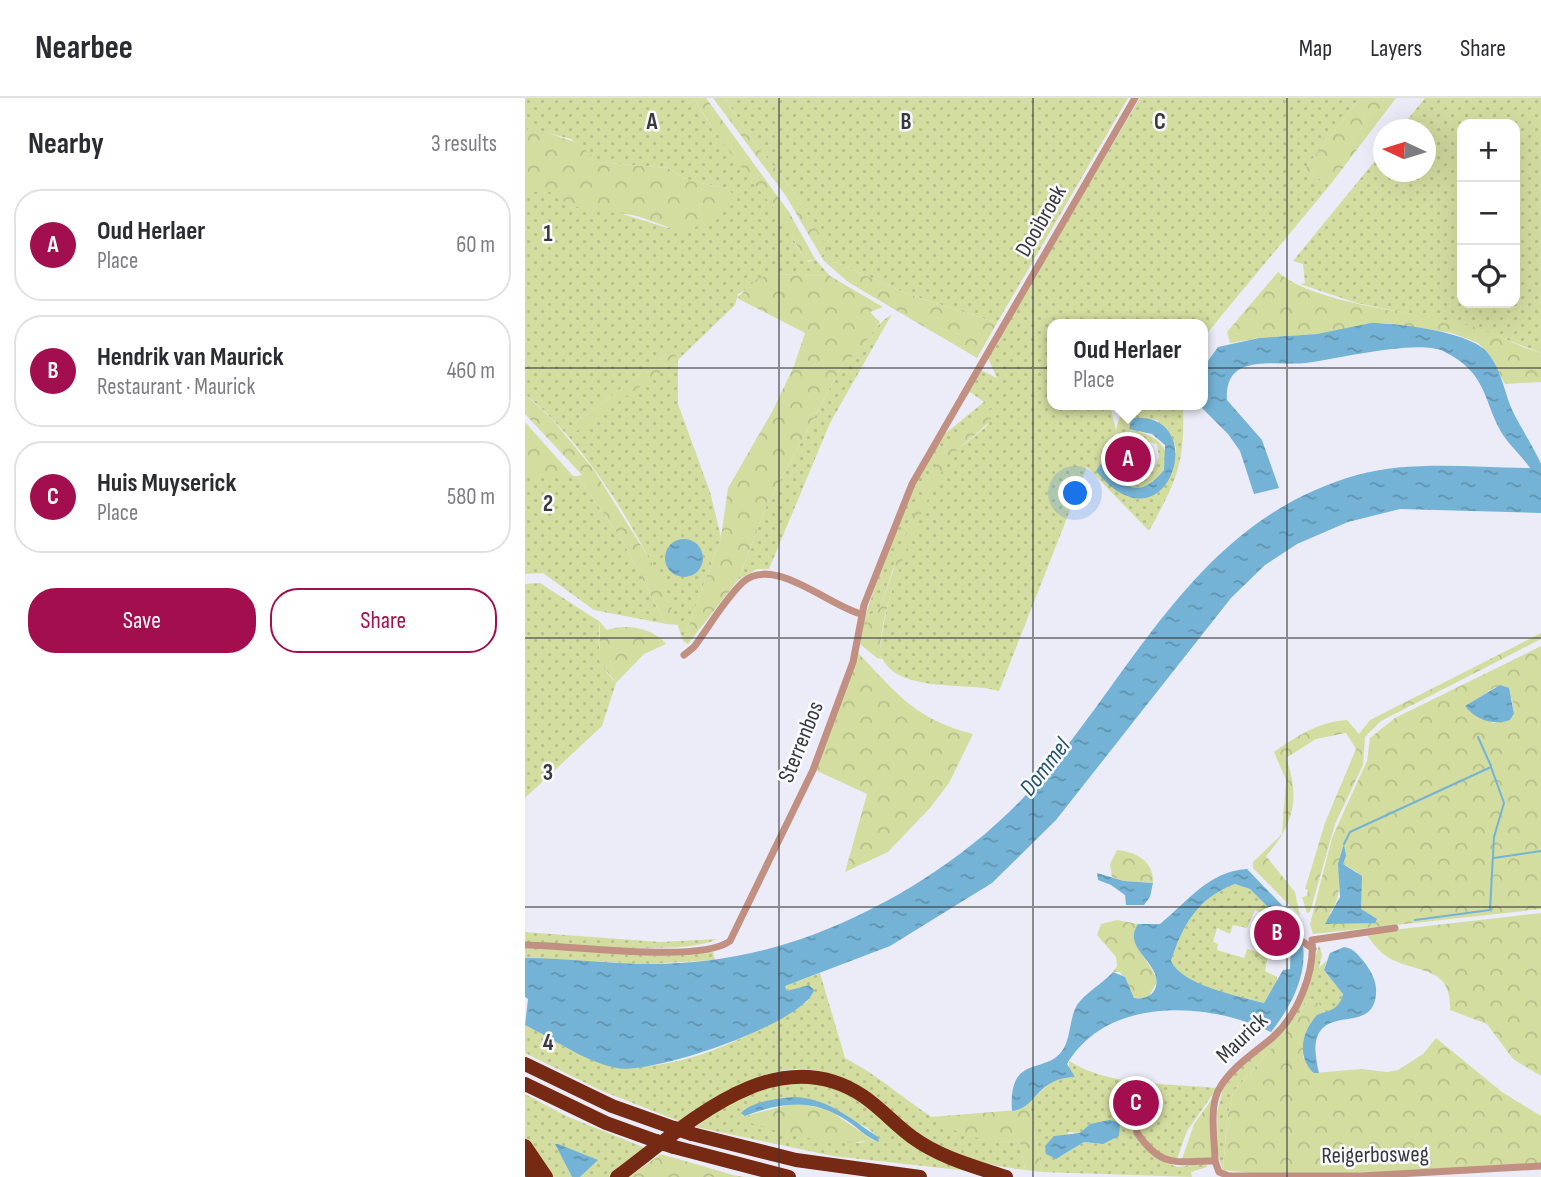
<!DOCTYPE html>
<meta charset="utf-8">
<style>
:root{--surface:#fff;--page:#f2f2f3;--text:#2b2b33;--muted:#7c7c81;--line:#e1e1e2;--accent:#a30f4e}
body{margin:0;font-family:"Sofia Sans Condensed",sans-serif;background:var(--page);color:var(--text)}
.controls{position:absolute;right:21px;top:21px;display:grid;overflow:hidden;border-radius:14px;box-shadow:0 7px 28px #0002}
.controls button{width:63px;height:63px;display:grid;place-items:center;padding:0;border:0;border-bottom:2px solid var(--line);background:var(--surface);color:var(--text);font:35px sans-serif}
.compass{position:absolute;left:848px;top:21px;width:63px;height:63px;border-radius:50%;background:var(--surface);box-shadow:0 7px 28px #0002;rotate:274deg}
.you{position:absolute;left:551px;top:396px;width:24px;height:24px;margin:-18px;border:5px solid #fff;border-radius:50%;background:#1a73e8;box-shadow:0 0 0 10px #1a73e833}
.badge{display:grid;place-items:center;width:46px;height:46px;border-radius:50%;background:var(--accent);color:#fff;font-size:23px;font-weight:700}
.pin{position:absolute;translate:-50% -50%;border:4px solid #fff;box-shadow:0 2px 7px #0006}
.popup{position:absolute;left:522px;top:221px;width:161px;height:91px;box-sizing:border-box;display:grid;place-content:center;border-radius:14px;background:var(--surface);filter:drop-shadow(0 2px 5px #0005);font-size:23px;white-space:nowrap;color:var(--muted)}
.popup b{font-size:26px;color:var(--text)}
.popup::after{content:'';position:absolute;left:50%;top:100%;margin-left:-14px;border:14px solid transparent;border-top-color:var(--surface)}
.list{margin:0;padding:0;list-style:none}
h2{display:flex;justify-content:space-between;align-items:center;height:91px;margin:0;padding:0 28px;font-size:30px}
h2 small{font-size:23px;font-weight:400;color:var(--muted)}
.list li{display:grid;grid-template-columns:46px 1fr auto;gap:21px;align-items:center;box-sizing:border-box;height:112px;margin:0 14px 14px;padding:0 14px;border:2px solid var(--line);border-radius:28px}
.list b{display:block;font-size:26px;white-space:nowrap}
.list p{margin:0;font-size:23px;white-space:nowrap;color:var(--muted)}
.list em{font-size:23px;font-style:normal;color:var(--muted)}
.actions{display:flex;gap:14px;padding:21px 28px}
.actions a{flex:1;padding:16px 0;border:2px solid var(--accent);border-radius:28px;text-align:center;font-size:24px;color:var(--accent)}
.actions .main{background:var(--accent);color:#fff}
.icon{flex:none;width:38px;height:38px;fill:none;stroke:currentColor;stroke-width:2;stroke-linecap:round;stroke-linejoin:round}
.map{position:relative;flex:none;width:1016px;height:1079px;overflow:hidden}
header{display:flex;align-items:center;gap:42px;box-sizing:border-box;height:98px;padding:0 35px;background:var(--surface);border-bottom:2px solid var(--line)}
header strong{font-size:33px}
nav{display:flex;gap:38px;margin-inline-start:auto;font-size:24px}
main{display:flex}
aside{flex:1;background:var(--surface)}
.map>svg:first-child{display:block}
.grass{fill:url(#grass-dots);fill-rule:evenodd}
.forest{fill:url(#forest-crowns);fill-rule:evenodd}
.water{fill:url(#water-ripples)}
.lines{fill:none;stroke-linecap:round;stroke-linejoin:round}
.stream{stroke:#74b3d5;stroke-width:2}
.minor{stroke:#c19082;stroke-width:7}
.motorway{stroke:#762913;stroke-width:14}
.motorway-bridge{stroke:#762913;stroke-width:14}
.grid{fill:none;stroke:#38393d;stroke-width:2;stroke-opacity:0.55}
.labels{text-anchor:middle;dominant-baseline:central;stroke-width:5;stroke-linejoin:round;paint-order:stroke}
.street-label{font-size:23px;fill:#38393d;stroke:#fafaff}
.water-label{font-size:24px;font-style:italic;fill:#22536c;stroke:#fafaff}
.grid-label{font-size:23px;text-anchor:middle;font-weight:bold;fill:#38393d;stroke:#fafaff;stroke-width:5;stroke-linejoin:round;paint-order:stroke}
</style>
<header>
<strong>Nearbee</strong>
<nav><a>Map</a><a>Layers</a><a>Share</a></nav>
</header>
<main>
<aside>
<h2>Nearby<small>3 results</small></h2>
<ul class="list">
<li><span class="badge">A</span><div><b>Oud Herlaer</b><p>Place</p></div><em>60 m</em></li>
<li><span class="badge">B</span><div><b>Hendrik van Maurick</b><p>Restaurant · Maurick</p></div><em>460 m</em></li>
<li><span class="badge">C</span><div><b>Huis Muyserick</b><p>Place</p></div><em>580 m</em></li>
</ul>
<div class="actions"><a class="main">Save</a><a>Share</a></div>
</aside>
<div class="map">
<svg width="1016" height="1079" viewBox="0 0 1016 1079">
<defs>
<pattern id="grass-dots" width="8" height="8" patternUnits="userSpaceOnUse" patternTransform="scale(1.75)"><rect width="8" height="8" fill="#d4dda0"/><path d="M2 2h.1M6 6h.1" fill="none" stroke="#b7be8b" stroke-width="1.8" stroke-linecap="round"/></pattern>
<pattern id="forest-crowns" width="20" height="18" patternUnits="userSpaceOnUse" patternTransform="scale(1.75)"><rect width="20" height="18" fill="#d4dda0"/><path d="M2 6a3 3 0 1 1 6 0M12 15a3 3 0 1 1 6 0" fill="none" stroke="#b7be8b"/></pattern>
<pattern id="water-ripples" width="26" height="14" patternUnits="userSpaceOnUse" patternTransform="scale(1.75)"><rect width="26" height="14" fill="#74b3d5"/><path d="M2 4q2-2 4 0t4 0M15 11q2-2 4 0t4 0" fill="none" stroke="#6093ae"/></pattern>
</defs>
<rect width="100%" height="100%" fill="#ebecf7"/>
<g class="grass">
<path d="M0,0H168C194,42 226,79 255,118C266,132 271,151 283,164L290,161L305,178L250,176L213,196L210,207L153,262V306L185,394L196,439L158,543C132,460 68,351 0,296V94H26L143,130L202,91L161,81L143,70L73,64L46,41L4,30L0,37ZM147,252L152,262L45,329Z"/>
<path d="M200,0H603L472,225L380,195L313,165L299,163L296,158L303,152L268,92L223,37Z"/>
<path d="M615,0H835L779,72L805,87L678,240V226H528V307H585L591,332L598,307H658C660,366 652,382 624,433L562,369L474,593C442,583 366,597 355,554C358,502 394,404 424,361C434,347 452,339 464,325L421,345L367,474L355,510L339,521L380,403L411,343L459,304L445,294L418,333L454,271L472,280L462,258ZM607,320L632,322L651,350L646,377L603,399L578,381L577,364C584,372 591,383 601,387C631,402 674,345 604,331ZM591,335L632,346L634,359L628,373L616,379L611,371L583,346Z"/>
<path d="M900,0H1016V255L952,230L832,205L775,186L780,185L778,166L768,163L858,53V74H900V32L875,31ZM937,26H990V205H937Z"/>
<path d="M367,216L305,325L244,471H232L213,482L241,409L319,264C337,250 347,229 367,216Z"/>
<path d="M0,378H52L96,440L141,526L69,512L18,475L0,476Z"/>
<path d="M15,485L75,524C72,548 73,568 91,585L77,628L0,700V486Z"/>
<path d="M710,786L725,791L759,825L730,812L722,830L708,827L705,836L692,830L688,844L693,846L692,852L719,860L722,851L743,857L740,873L752,879V883L739,905C712,897 660,892 646,863C658,826 673,800 710,786Z"/>
<path d="M0,834L135,844L192,841C159,858 41,847 0,844Z"/>
<path d="M794,847L797,857L794,870L802,862L799,872L818,896L815,906L807,913L800,914L793,905L783,901L771,923L708,994L702,1022L698,1072L693,1057L692,1015L698,990L711,974L755,934L787,870Z"/>
<path d="M0,851L182,853L188,854L190,862L124,866L0,860Z"/>
<path d="M295,875L320,960C389,997 410,1043 495,1044L500,1072C465,1068 435,1060 404,1042C344,1006 313,949 232,980C205,990 182,1009 159,1025L77,993L0,955V927C23,938 58,962 82,966C152,978 225,939 283,903L262,893L260,888Z"/>
<path d="M544,963C585,989 645,985 692,990L662,1033L652,1061L644,1066L653,1069L681,1065L682,1069L666,1074L667,1079L517,1074L504,1004L529,981L549,978L544,973ZM581,1024L578,1046L559,1044L536,1058L543,1034L555,1035L565,1026Z"/>
<path d="M253,984L305,986L453,1074L308,1058L171,1029L197,1009ZM271,999L343,1030L351,1038L350,1043L346,1041L335,1045L219,1022L222,1010Z"/>
<path d="M0,996L41,1018L123,1051L86,1079H55L72,1062L30,1046L47,1079H25L0,1043Z"/>
</g>
<g class="forest">
<path d="M168,0H181L264,114L290,161L281,163L257,121L200,48Z"/>
<path d="M188,0H200L223,37L268,92L304,152L296,158L261,98Z"/>
<path d="M835,0H871L805,87L779,72Z"/>
<path d="M12,27L17,33L53,45L74,64L143,70L161,81L202,91L211,98L210,104C196,118 180,129 159,131C140,132 125,120 107,117C80,112 47,115 26,94H0V37L4,30Z"/>
<path d="M299,163L313,165L380,195L472,225L452,260L323,184Z"/>
<path d="M753,174C791,208 900,214 950,229C973,236 993,249 1016,255V284L980,286L964,256L953,245L927,235L860,225L792,236L734,240L705,245L702,234Z"/>
<path d="M250,176L305,178L358,209L345,214L355,224L334,253L319,264L241,409L213,482L163,546L158,543L196,439L203,390L247,314L269,268L280,235L212,200L233,180Z"/>
<path d="M148,251L153,262L49,335L45,329Z"/>
<path d="M0,296L27,321L69,372L135,478L153,527L141,526L96,440L52,378L57,377L0,316Z"/>
<path d="M466,311L469,316C457,336 436,344 424,362C403,392 345,529 357,561L352,560L335,546L339,521L355,510L386,422L421,345Z"/>
<path d="M0,324L48,378H0Z"/>
<path d="M75,524L82,532C100,525 129,530 141,546L119,556L91,585L74,563Z"/>
<path d="M1016,535V541L856,623L840,639L838,667L810,726L785,814L782,815L777,799L782,798L783,792L780,791L800,725L831,651L821,635L791,641L761,660C776,700 768,728 741,758L770,794L775,818L728,770V764L757,736L761,682L749,654C772,638 793,624 822,622L834,636L845,622Z"/>
<path d="M1016,548V811L788,836L785,826L807,740L842,663L845,640L870,620ZM970,589L987,601L989,617L985,622L967,625L941,608ZM821,758L818,766L832,774L836,811L849,825H835L804,816C820,797 810,777 821,758Z"/>
<path d="M332,554C374,597 388,620 448,636L424,685L405,710L363,754L320,774L342,696L290,672Z"/>
<path d="M592,752C611,754 629,763 628,785L599,783L587,779L585,766Z"/>
<path d="M1016,815V978L988,961L962,926L925,912C927,868 894,876 864,860C854,854 847,845 841,835Z"/>
<path d="M592,822L613,826C599,847 629,864 632,884L623,900H609L595,874H588L592,868L591,859L572,837L576,826Z"/>
<path d="M783,901L793,905L800,914L787,923L778,959L789,975L836,971L862,974L873,972L898,956L911,940L977,994L1016,1018V1066L887,1074L737,1076L698,1072L702,1022L708,994L771,923Z"/>
<path d="M687,1001L689,1057L686,1060L657,1061L669,1026Z"/>
<path d="M504,1004L517,1074L500,1072L495,1044C461,1044 433,1038 405,1019L494,1012Z"/>
<path d="M271,1005L304,1012L346,1041C321,1052 245,1033 218,1022L220,1018Z"/>
<path d="M136,1056L208,1077L219,1079H104Z"/>
</g>
<g class="water">
<path d="M846,225C873,225 947,234 963,255C977,273 979,294 988,314C993,324 1015,361 1016,366C1016,381 1016,399 1016,415L875,411L823,424L772,446L740,467L706,500L531,722L467,785L365,848L260,888L262,893L284,887L289,892C280,925 127,977 92,970C63,965 26,940 0,927L3,901L0,899V860C42,860 84,866 126,866C182,866 237,856 290,836C366,807 442,759 499,699C607,583 665,424 832,377C888,362 948,370 1005,370C997,358 986,349 978,337C957,302 964,276 918,253C893,241 811,261 781,265C761,267 735,262 717,270C704,276 701,289 702,302L737,342L754,390L729,396L715,353L703,336L674,307H678V270L693,249L734,240L792,236Z"/>
<path d="M607,320C689,312 642,460 571,373L577,364C598,389 614,403 639,372L640,347L627,336L604,331Z"/>
<circle cx="159" cy="460" r="19"/>
<path d="M975,587L984,590L989,616L985,622C969,628 951,622 940,608Z"/>
<path d="M819,746L821,758L818,766L837,778L836,811L852,821L850,825L800,826L815,799L813,766Z"/>
<path d="M722,771L776,827L773,840L765,841L763,830L742,808L725,791L710,786C673,800 658,826 646,863C658,888 714,898 739,905L758,872L765,871L766,846L773,845L778,848C782,879 765,910 746,934C683,903 582,898 542,966L550,979C510,980 512,1011 487,1013C483,955 520,977 537,953C546,941 544,921 552,907C559,896 578,885 588,874L600,879L609,900C624,903 636,892 630,876C624,859 599,846 613,826H635C662,804 684,773 722,771Z"/>
<path d="M572,775L599,783L628,785L625,799L619,807H601L600,797L586,787L573,782Z"/>
<path d="M819,849C829,850 834,858 840,865C847,875 852,884 851,896C848,931 812,913 796,932C787,943 791,962 794,975H789C771,959 777,933 792,917C805,912 814,912 818,896L799,872L805,855Z"/>
<path d="M271,999C307,1002 325,1021 353,1039L354,1044C342,1040 332,1029 321,1022C288,1000 256,1004 220,1018L216,1015C227,1003 255,1000 271,999Z"/>
<path d="M584,1022L595,1024L594,1038L578,1046L559,1044L531,1061L521,1056L520,1048L529,1038L555,1035L565,1026Z"/>
<path d="M30,1046H33L73,1062L55,1079H47Z"/>
</g>
<g class="lines">
<g class="stream">
<path d="M953,639L966,668"/>
<path d="M819,746L825,734L966,669L979,705L969,739L965,812L890,822"/>
<path d="M969,760L1016,753"/>
</g>
<g class="minor">
<path d="M159,557L169,549C184,529 199,502 218,484C248,457 303,507 336,516"/>
<path d="M870,830L787,842C790,875 772,918 747,940C729,955 704,971 693,993C684,1012 690,1043 690,1063L694,1074L704,1078H836L1016,1068"/>
<path d="M765,844L777,843L788,851"/>
<path d="M0,847C43,847 174,866 205,843L288,672L328,564L339,507L387,386L610,0"/>
<path d="M611,1012L612,1035C639,1073 652,1062 690,1063"/>
</g>
<g class="motorway">
<path d="M0,966L87,1008L149,1030"/>
<path d="M0,986L81,1025L131,1043"/>
<path d="M167,1036L271,1062L395,1079"/>
<path d="M0,1048L21,1079"/>
<path d="M149,1049L264,1079"/>
<path d="M0,1066L9,1079"/>
<path d="M92,1079C160,1029 249,939 338,998C356,1010 370,1027 387,1039C416,1060 448,1068 481,1079"/>
</g>
<g class="motorway-bridge">
<path d="M149,1030L167,1036"/>
<path d="M131,1043L149,1049"/>
</g>
</g>
<path class="grid" d="M254,0V1079M508,0V1079M762,0V1079M0,270H1016M0,540H1016M0,809H1016"/>
<g class="labels">
<g class="street-label">
<text transform="translate(516 123) rotate(-60)">Dooibroek</text>
<text transform="translate(276 644) rotate(-68)">Sterrenbos</text>
<text transform="translate(717 940) rotate(-44)">Maurick</text>
<text transform="translate(850 1057) rotate(-1)">Reigerbosweg</text>
</g>
<g class="water-label">
<text transform="translate(520 669) rotate(-52)">Dommel</text>
</g>
</g>
<g class="grid-label">
<text x="127" y="31">A</text>
<text x="381" y="31">B</text>
<text x="635" y="31">C</text>
<text x="23" y="143">1</text>
<text x="23" y="413">2</text>
<text x="23" y="682">3</text>
<text x="23" y="952">4</text>
</g>
</svg>
<div class="controls">
<button>+</button>
<button>−</button>
<button><svg class="icon" aria-label="locate" viewBox="0 0 24 24"><circle cx="12" cy="12" r="6"/><path d="M12 2v4M12 18v4M2 12h4M18 12h4"/></svg></button>
</div>
<svg class="compass" viewBox="-18 -18 36 36"><path d="M0-13l5 13h-10z" fill="#e53935"/><path d="M0 13l5-13h-10z" fill="#7c7c81"/></svg>
<div class="you"></div>
<div class="pin badge" style="left:603px;top:361px">A</div>
<div class="popup"><b>Oud Herlaer</b>Place</div>
<div class="pin badge" style="left:752px;top:835px">B</div>
<div class="pin badge" style="left:611px;top:1005px">C</div>
</div>
</main>
